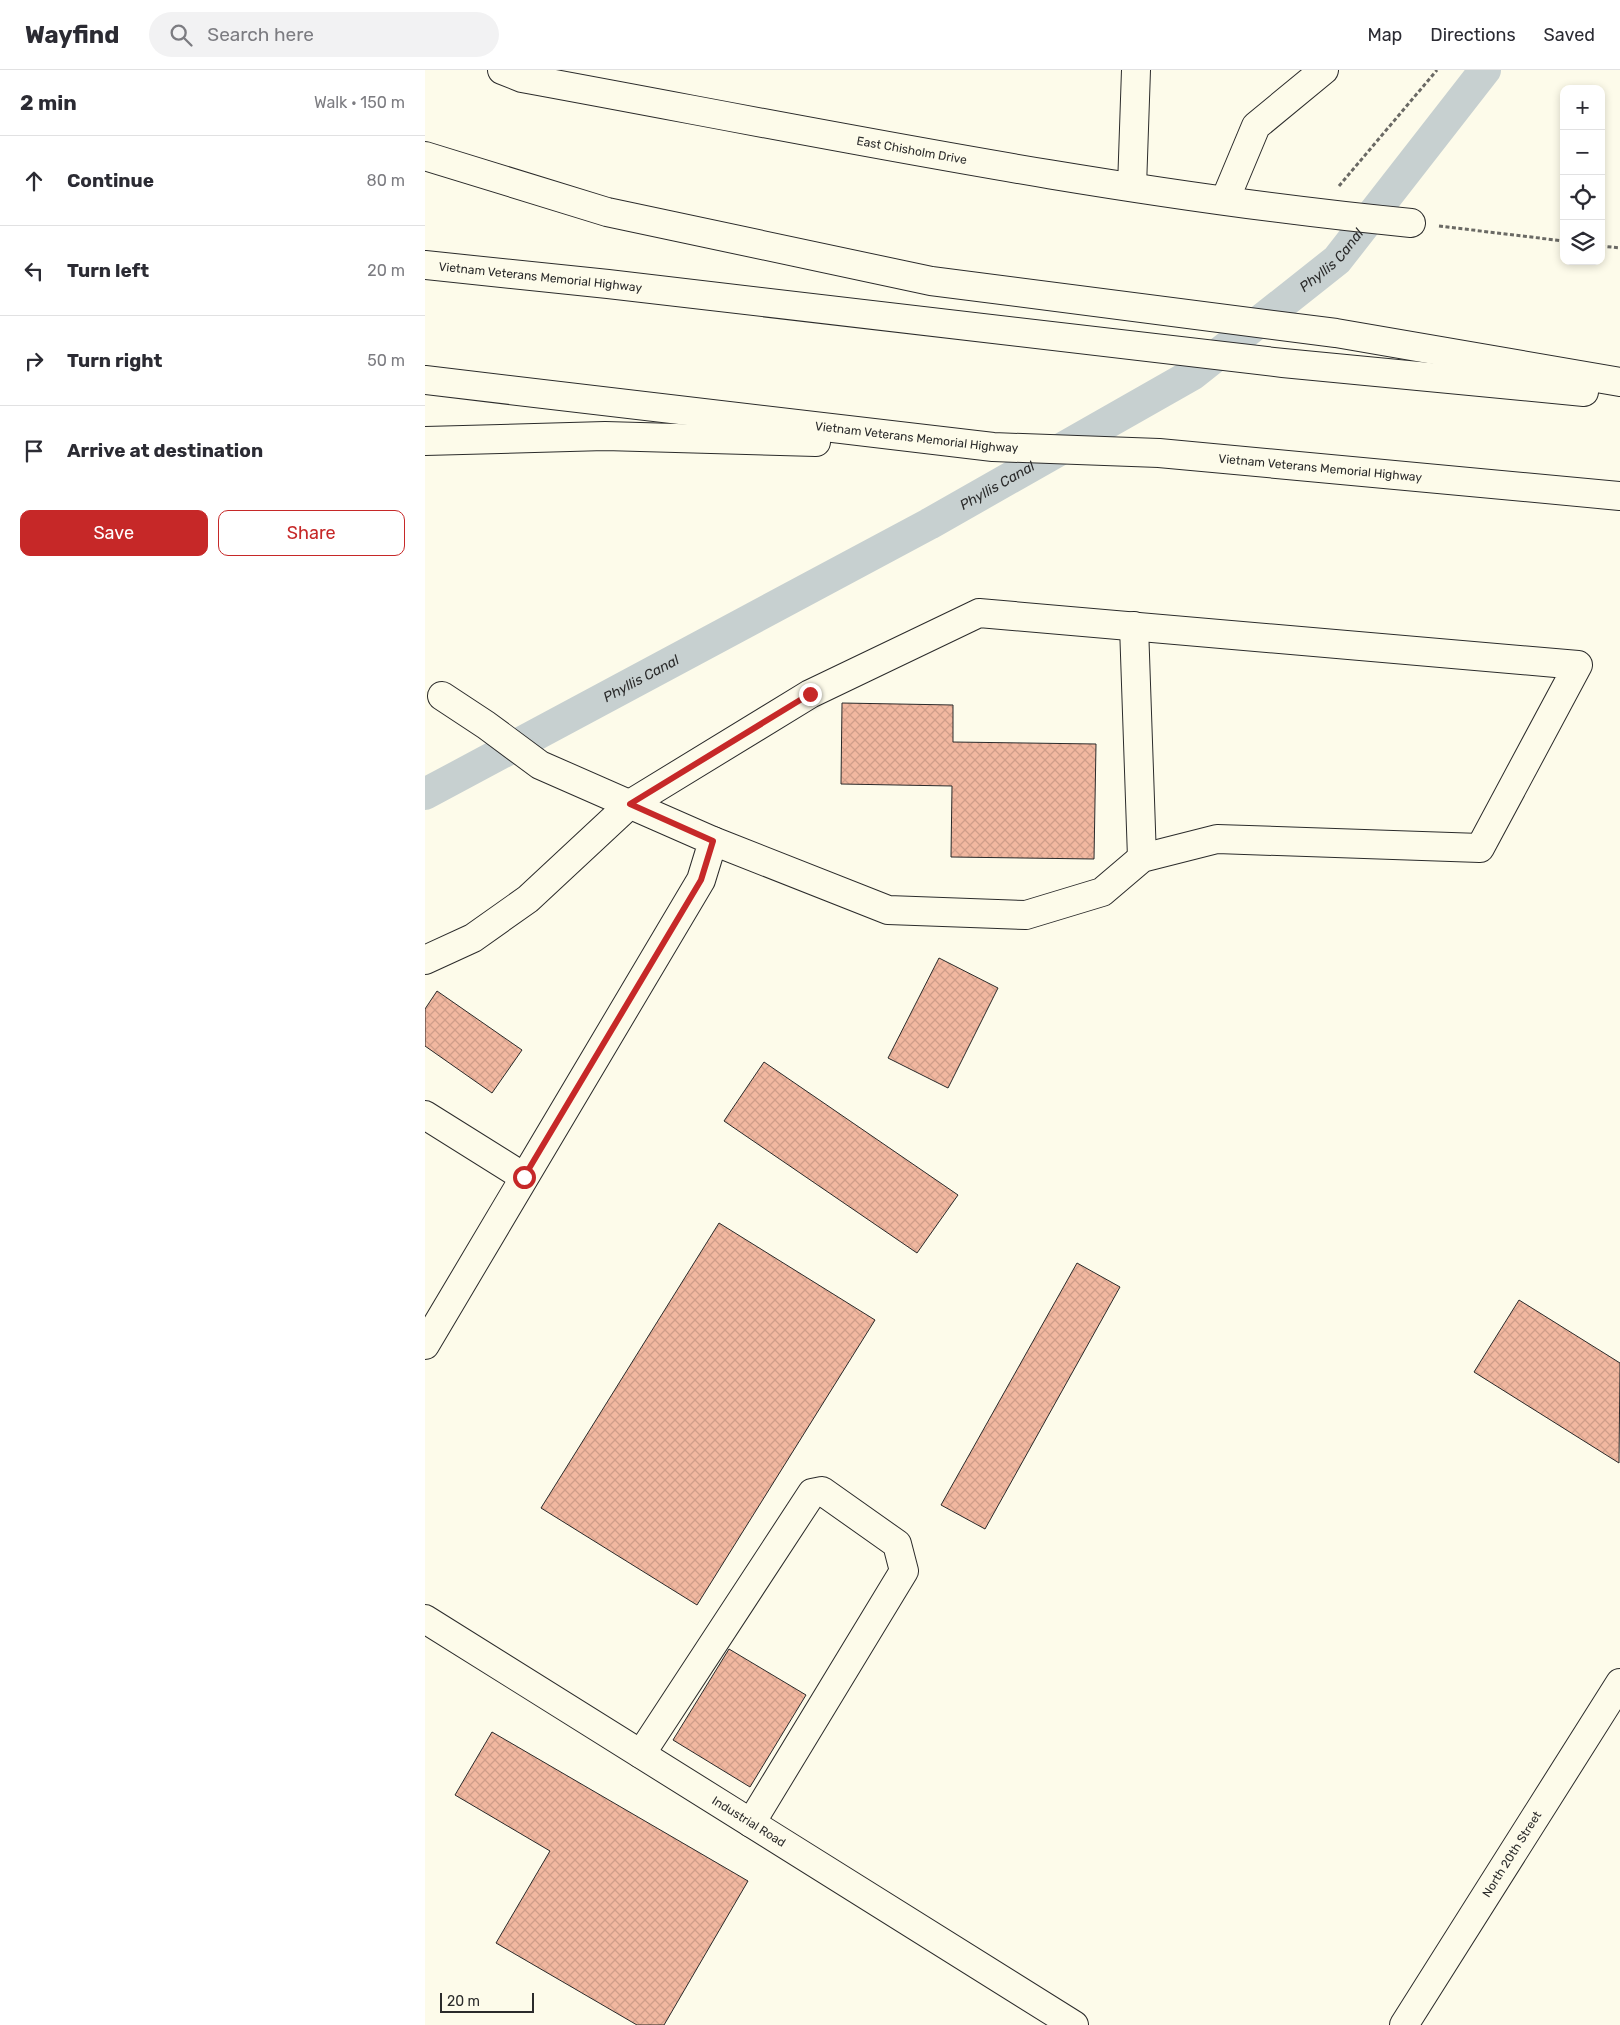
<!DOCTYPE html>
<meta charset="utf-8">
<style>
:root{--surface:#fff;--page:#f2f2f3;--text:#2b2b33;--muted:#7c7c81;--line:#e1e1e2;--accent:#c62828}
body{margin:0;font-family:Rubik,sans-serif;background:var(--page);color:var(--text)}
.controls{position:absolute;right:15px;top:15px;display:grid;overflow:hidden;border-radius:10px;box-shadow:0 2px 8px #0003}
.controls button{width:45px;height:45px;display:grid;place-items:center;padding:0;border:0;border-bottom:1px solid var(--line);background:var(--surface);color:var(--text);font:25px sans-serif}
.scale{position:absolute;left:15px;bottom:12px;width:94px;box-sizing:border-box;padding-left:5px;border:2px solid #2b2b2b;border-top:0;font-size:14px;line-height:18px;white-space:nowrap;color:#2b2b2b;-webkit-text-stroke:4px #fdfbea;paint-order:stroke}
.stop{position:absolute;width:15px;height:15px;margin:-11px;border:4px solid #c62828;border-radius:50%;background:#fff}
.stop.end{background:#c62828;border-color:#fff;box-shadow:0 1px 5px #0008}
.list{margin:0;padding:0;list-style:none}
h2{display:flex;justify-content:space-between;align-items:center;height:65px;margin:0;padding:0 20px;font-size:21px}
h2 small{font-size:16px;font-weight:400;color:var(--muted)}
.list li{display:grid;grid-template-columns:32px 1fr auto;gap:15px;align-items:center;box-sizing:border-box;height:90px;padding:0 20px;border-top:1px solid var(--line)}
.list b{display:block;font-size:19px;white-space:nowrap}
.list em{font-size:16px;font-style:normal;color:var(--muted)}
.actions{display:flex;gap:10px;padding:15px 20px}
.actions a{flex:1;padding:11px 0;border:1px solid var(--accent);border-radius:10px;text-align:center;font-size:18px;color:var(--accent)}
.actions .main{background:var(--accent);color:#fff}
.icon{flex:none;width:28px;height:28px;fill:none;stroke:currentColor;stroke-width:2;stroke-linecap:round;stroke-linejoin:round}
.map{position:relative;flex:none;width:1195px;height:1955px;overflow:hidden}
header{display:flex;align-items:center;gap:30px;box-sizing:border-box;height:70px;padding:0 25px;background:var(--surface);border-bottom:1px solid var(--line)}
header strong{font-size:24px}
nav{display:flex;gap:28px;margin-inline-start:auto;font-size:18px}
.search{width:350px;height:45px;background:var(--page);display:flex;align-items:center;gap:12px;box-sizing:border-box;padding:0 18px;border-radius:28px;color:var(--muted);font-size:19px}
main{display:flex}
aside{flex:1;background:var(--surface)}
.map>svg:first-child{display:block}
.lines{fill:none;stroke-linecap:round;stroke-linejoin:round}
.canal{stroke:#c7d0d0;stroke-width:32}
.building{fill:url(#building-cross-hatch);stroke:#2b2b2b}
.minor-casing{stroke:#2b2b2b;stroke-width:30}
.highway-casing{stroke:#2b2b2b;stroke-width:30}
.path{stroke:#6a6964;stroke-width:3;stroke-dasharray:4 2.5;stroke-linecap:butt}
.minor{stroke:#fdfbea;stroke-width:28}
.highway{stroke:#fdfbea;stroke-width:28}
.route{stroke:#c62828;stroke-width:6}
.labels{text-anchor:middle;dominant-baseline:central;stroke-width:4;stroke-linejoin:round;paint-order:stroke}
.street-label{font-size:12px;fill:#2b2b2b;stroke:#fdfbea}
.water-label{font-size:14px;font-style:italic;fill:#2b2b2b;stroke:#fdfbea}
</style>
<header>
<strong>Wayfind</strong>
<div class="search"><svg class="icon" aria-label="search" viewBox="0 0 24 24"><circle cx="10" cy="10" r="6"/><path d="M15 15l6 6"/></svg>Search here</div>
<nav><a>Map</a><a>Directions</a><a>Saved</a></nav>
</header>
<main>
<aside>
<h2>2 min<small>Walk · 150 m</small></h2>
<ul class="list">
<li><svg class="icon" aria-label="ahead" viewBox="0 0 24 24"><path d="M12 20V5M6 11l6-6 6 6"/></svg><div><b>Continue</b></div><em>80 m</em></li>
<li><svg class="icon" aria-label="left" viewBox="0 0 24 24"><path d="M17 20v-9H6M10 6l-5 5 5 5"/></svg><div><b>Turn left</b></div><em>20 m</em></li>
<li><svg class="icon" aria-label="right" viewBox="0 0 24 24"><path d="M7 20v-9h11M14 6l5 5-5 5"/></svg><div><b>Turn right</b></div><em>50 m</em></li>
<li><svg class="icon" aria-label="arrive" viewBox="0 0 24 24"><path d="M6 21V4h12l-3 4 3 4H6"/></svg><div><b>Arrive at destination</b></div></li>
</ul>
<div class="actions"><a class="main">Save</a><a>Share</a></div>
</aside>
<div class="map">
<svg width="1195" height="1955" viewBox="0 0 1195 1955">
<defs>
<pattern id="building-cross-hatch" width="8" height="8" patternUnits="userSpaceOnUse" patternTransform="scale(1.25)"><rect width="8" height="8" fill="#f2b8a0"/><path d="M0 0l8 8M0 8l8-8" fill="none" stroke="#d09e8a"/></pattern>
</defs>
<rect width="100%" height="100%" fill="#fdfbea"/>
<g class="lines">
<path class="canal" id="s1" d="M0,724L504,454L768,304L912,190L1060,0"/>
</g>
<g class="building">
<path d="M417,633L528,635V672L671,674L669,789L526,787L527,716L416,714Z"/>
<path d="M514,888L573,918L523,1018L463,988Z"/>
<path d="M12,921L97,980L67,1023L0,976V939Z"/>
<path d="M339,992L533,1125L492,1183L299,1051Z"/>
<path d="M294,1153L450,1250L272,1535L116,1438Z"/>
<path d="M652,1193L695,1217L560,1459L516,1435Z"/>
<path d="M1094,1230L1195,1293L1194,1393L1049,1302Z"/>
<path d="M304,1579L381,1625L325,1717L248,1670Z"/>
<path d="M67,1662L323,1811L239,1955H212L71,1873L125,1781L30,1725Z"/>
</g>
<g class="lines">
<g class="minor-casing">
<g id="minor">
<path id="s2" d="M77,0L97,8C392,62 687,124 986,153"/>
<path d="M707,117L711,0"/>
<path d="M800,130L831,56L899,0"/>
<path d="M709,556L717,788"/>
<path d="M0,890L48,868L103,829L205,734L385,624L554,543L1153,595L1055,778L792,769L717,788L677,822L601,845L463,840L288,771"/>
<path d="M0,1045L99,1107"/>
<path d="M0,1275L276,810L288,771L115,695L61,655L17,626"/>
<path id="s3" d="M0,1549L649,1955"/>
<path d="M216,1684L387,1423L397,1421L472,1474L479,1501L326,1753"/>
<path id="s4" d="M979,1955L1195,1613"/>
</g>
</g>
<g class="highway-casing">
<g id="highway">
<path d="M0,86L182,142L506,211L911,263L1195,312"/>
<path id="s5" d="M0,195L183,214L858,293L1159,322"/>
<path id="s6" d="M0,310L568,377L734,383L1195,426"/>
<path d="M0,371L180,366L391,372"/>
</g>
</g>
<g class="path">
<path d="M914,116L1012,0"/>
<path d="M1014,156L1139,171"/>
<path d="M1176,176L1195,178"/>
</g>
<use href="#minor" class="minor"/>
<use href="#highway" class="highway"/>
</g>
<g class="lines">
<path class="route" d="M99,1107L276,810L288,771L205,734L385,624"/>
</g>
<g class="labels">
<g class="street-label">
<text stroke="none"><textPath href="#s2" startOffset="418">East Chisholm Drive</textPath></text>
<text stroke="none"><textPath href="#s5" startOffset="116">Vietnam Veterans Memorial Highway</textPath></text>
<text stroke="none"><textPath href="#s6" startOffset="495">Vietnam Veterans Memorial Highway</textPath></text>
<text stroke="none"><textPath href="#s6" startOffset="900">Vietnam Veterans Memorial Highway</textPath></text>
<text stroke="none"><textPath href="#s3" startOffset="382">Industrial Road</textPath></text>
<text stroke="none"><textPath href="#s4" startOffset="202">North 20th Street</textPath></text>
</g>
<g class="water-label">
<text stroke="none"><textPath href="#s1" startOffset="1055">Phyllis Canal</textPath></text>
<text stroke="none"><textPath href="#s1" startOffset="650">Phyllis Canal</textPath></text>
<text stroke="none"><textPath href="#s1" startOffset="245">Phyllis Canal</textPath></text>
</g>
</g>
</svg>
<div class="controls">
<button>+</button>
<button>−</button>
<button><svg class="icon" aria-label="locate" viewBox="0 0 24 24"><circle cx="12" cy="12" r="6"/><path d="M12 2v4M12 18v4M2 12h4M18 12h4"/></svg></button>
<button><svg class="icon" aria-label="layers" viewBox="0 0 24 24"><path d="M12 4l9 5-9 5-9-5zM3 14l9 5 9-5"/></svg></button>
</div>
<div class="scale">20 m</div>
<div class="stop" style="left:99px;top:1107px"></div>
<div class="stop end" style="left:385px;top:624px"></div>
</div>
</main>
